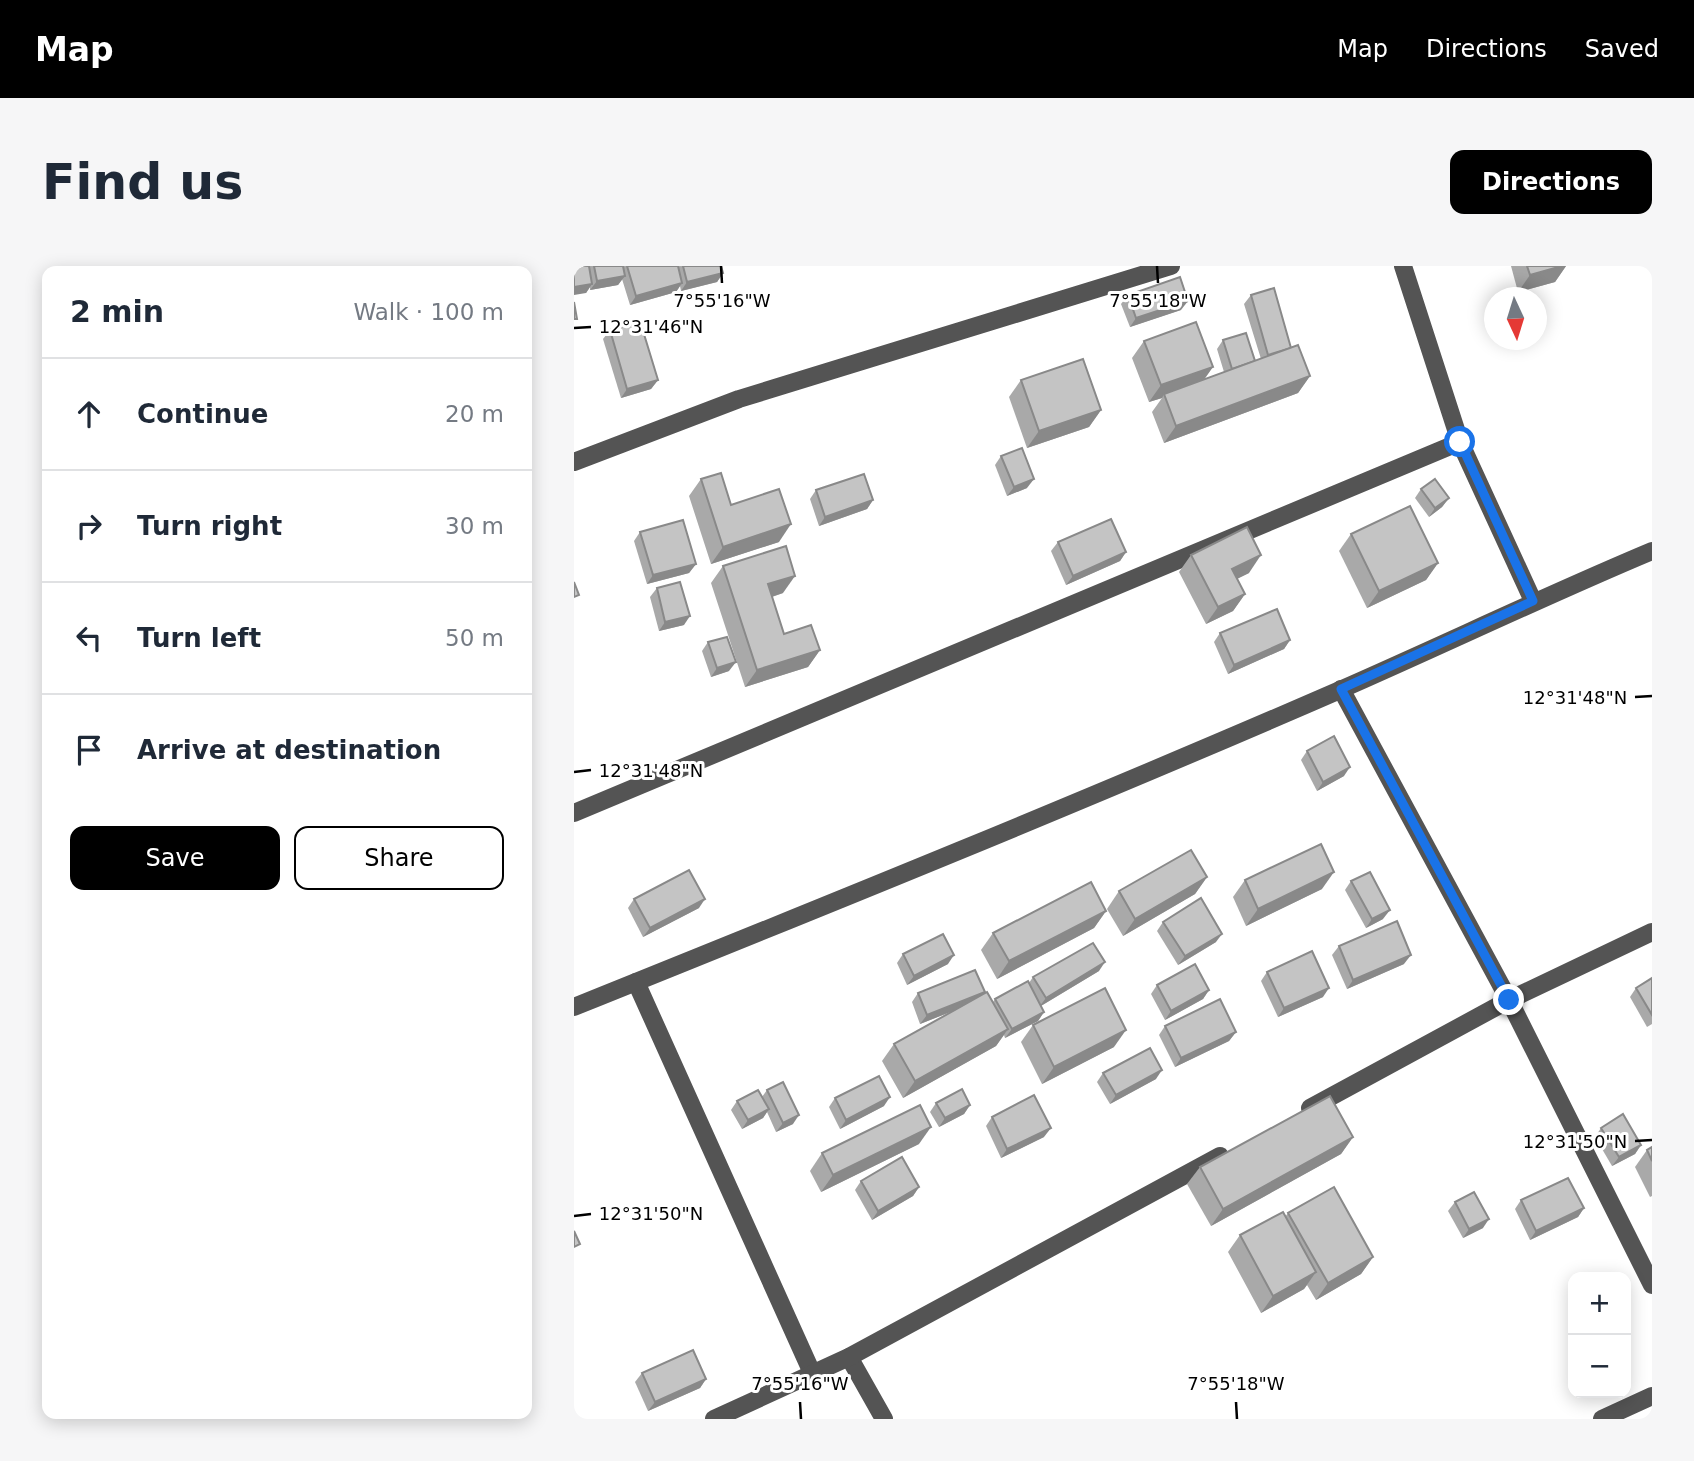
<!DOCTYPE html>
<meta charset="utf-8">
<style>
:root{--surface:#fff;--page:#f6f6f7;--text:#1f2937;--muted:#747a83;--line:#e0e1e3;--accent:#000}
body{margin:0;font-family:"DejaVu Sans",sans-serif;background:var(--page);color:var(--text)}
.controls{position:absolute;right:21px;bottom:21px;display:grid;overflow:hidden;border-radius:14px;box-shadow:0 4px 18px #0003}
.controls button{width:63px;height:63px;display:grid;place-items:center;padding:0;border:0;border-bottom:2px solid var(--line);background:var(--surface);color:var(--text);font:35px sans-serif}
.compass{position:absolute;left:910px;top:21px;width:63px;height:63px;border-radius:50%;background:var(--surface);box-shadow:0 4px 18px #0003;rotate:176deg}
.stop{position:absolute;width:21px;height:21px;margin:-16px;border:5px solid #1a73e8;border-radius:50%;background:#fff}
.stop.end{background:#1a73e8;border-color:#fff;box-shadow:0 2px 7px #0008}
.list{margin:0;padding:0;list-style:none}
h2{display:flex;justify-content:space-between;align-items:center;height:91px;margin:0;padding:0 28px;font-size:30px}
h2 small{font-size:23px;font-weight:400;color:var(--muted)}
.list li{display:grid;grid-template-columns:46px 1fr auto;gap:21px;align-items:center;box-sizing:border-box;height:112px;padding:0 28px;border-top:2px solid var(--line)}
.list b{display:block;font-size:26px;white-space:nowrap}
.list em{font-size:23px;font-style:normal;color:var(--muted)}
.actions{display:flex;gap:14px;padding:21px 28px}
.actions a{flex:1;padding:16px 0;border:2px solid var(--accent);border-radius:14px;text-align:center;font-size:24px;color:var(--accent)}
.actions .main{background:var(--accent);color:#fff}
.icon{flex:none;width:38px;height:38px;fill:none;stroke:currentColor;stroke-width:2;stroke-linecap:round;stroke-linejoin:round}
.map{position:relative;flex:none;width:1078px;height:1153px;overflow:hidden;border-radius:14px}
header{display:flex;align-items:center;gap:42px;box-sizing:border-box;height:98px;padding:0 35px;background:var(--accent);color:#fff}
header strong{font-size:33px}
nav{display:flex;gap:38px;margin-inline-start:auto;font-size:24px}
.intro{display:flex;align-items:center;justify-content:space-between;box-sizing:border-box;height:168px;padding:0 42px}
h1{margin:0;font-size:49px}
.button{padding:18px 32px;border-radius:14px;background:var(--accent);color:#fff;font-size:24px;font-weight:700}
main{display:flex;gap:42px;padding:0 42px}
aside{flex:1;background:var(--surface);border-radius:14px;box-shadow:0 4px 18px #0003}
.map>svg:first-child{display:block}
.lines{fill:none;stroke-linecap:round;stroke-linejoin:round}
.minor{stroke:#545454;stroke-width:18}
.wall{fill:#a9a9a9}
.shaded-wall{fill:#898989}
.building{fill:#c4c4c4;stroke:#898989;stroke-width:2}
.route{stroke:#1a73e8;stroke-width:9}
.ticks{fill:none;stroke:#000;stroke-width:2.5}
.ticks-label{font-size:18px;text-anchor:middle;fill:#000;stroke:#fff;stroke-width:6;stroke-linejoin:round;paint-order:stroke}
</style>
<header>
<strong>Map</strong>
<nav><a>Map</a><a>Directions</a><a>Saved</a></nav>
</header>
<div class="intro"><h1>Find us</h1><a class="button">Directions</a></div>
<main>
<aside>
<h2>2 min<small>Walk · 100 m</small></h2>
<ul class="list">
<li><svg class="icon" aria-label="ahead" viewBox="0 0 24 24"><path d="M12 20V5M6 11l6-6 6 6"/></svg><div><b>Continue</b></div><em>20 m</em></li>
<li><svg class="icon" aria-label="right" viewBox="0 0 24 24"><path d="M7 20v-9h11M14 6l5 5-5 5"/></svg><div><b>Turn right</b></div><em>30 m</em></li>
<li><svg class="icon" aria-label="left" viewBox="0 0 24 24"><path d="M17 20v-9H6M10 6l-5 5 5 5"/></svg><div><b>Turn left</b></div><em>50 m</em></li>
<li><svg class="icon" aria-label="arrive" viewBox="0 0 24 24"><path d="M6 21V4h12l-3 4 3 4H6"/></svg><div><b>Arrive at destination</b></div></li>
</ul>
<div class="actions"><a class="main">Save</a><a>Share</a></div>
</aside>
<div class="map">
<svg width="1078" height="1153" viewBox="0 0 1078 1153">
<rect width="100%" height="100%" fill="#fff"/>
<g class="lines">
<g class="minor">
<path d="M829,0L886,176L959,335"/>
<path d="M0,196L165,133L597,0"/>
<path d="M767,423L935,734L1078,1019"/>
<path d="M0,547L886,176"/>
<path d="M62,716L239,1109"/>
<path d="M0,741C256,638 513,534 766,424C871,378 973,329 1078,285"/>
<path d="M736,842L935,734L1078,666"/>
<path d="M275,1091L310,1153"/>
<path d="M140,1153L275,1091L646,890"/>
<path d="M1028,1153L1078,1130"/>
</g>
</g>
<g class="wall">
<path d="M0,0H147L149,7L143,16L107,25L106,20L102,26L56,39L48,13L44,19L16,24V21L12,27Z"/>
<path d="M937,0H992L981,16L944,26Z"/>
<path d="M554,29L607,44L556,61L547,38Z"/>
<path d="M677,29L717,82L736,110L724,127L590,177L578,146L588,132L575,136L558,92L570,75L630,114L650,106L643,83L649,74L681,95L687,93L670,38Z"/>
<path d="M36,64L84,114L77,123L47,132L29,73Z"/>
<path d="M447,114L527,144L515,161L453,182L435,131Z"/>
<path d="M427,190L453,222L433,230L421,199Z"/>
<path d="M127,213L157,239L205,276L137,298L115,230Z"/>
<path d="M847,223L875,232L868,241L855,251L841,232Z"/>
<path d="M242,224L299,234L293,243L245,260L236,233Z"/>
<path d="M66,266L122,298L115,307L73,318L60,275Z"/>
<path d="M777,268L864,297L852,314L793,342L765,285Z"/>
<path d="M484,276L552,286L546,295L492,319L477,285Z"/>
<path d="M617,289L675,307L663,313L671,328L659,345L632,358L605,306Z"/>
<path d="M149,300L209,327L198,331L210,368L246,384L234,401L171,421L137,317Z"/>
<path d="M83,322L110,359L85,365L76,331Z"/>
<path d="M646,367L716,374L710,383L654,408L640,376Z"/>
<path d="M134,376L155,405L137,411L128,385Z"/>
<path d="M733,485L770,510L743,525L727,494Z"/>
<path d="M633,611L621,628L549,670L533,643L545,625Z"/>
<path d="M671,614L748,623L672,660L659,631Z"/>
<path d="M777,615L809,653L792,662L771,624Z"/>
<path d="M60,633L125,642L69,671L54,642Z"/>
<path d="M532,645L520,662L423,713L407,684L419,667Z"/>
<path d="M589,656L642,676L604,699L583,665Z"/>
<path d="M765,680L830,698L773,723L758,689Z"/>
<path d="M329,688L374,698L333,719L323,697Z"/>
<path d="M525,705L467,740L470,746L464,755L431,772L430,769L422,780L329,832L308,795L320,778L379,745L346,758L338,736L344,727L411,726L409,728L419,736L421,733L455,717L459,711Z"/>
<path d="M693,706L749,731L704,751L687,715Z"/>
<path d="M1078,712V758L1073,761L1056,731L1062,722Z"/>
<path d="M583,719L635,724L629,733L591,754L577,728Z"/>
<path d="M459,759L540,781L468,818L447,776Z"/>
<path d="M591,760L662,766L655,775L601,801L585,769Z"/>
<path d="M529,807L582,813L536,838L523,816Z"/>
<path d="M193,824L219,858L202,866L193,846L189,852L168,863L157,844L163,835L188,831Z"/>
<path d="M261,832L310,840L266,863L255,841Z"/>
<path d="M362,837L396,839L390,848L365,861L356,846Z"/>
<path d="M418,851L470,871L427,892L412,860Z"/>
<path d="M1027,862L1067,879L1061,888L1038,900L1021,871Z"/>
<path d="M779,871L767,888L637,960L613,918L626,901Z"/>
<path d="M345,878L247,926L236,905L248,887Z"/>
<path d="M1078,881V930L1076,931L1061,901L1073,884Z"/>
<path d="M287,915L345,921L339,930L298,954L281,924Z"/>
<path d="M947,934L1010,942L1004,951L956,974L941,943Z"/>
<path d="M881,936L909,962L889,972L874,945Z"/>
<path d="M714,947L799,991L787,1008L742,1034L733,1019L730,1023L687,1047L654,986L666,969L711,951Z"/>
<path d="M68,1107L132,1113L126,1122L74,1145L61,1116Z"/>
</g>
<g class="shaded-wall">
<path d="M988,0H992L981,16L944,26L956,9Z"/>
<path d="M149,7L143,16L107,25L113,16Z"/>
<path d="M51,10L44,19L16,24L23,15Z"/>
<path d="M108,17L102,26L56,39L62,30Z"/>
<path d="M18,18L12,27L0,29V21Z"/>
<path d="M614,35L607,44L556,61L562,52Z"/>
<path d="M639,101L627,118L590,128L588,132L575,136L587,119Z"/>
<path d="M736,110L724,127L590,177L602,160Z"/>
<path d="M84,114L77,123L47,132L53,123Z"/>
<path d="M527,144L515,161L453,182L465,165Z"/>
<path d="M460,213L453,222L433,230L440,221Z"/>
<path d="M875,232L868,241L855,251L861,242Z"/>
<path d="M299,234L293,243L245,260L251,251Z"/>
<path d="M217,258L205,276L137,298L149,281Z"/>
<path d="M552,286L546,295L492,319L499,310Z"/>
<path d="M687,289L675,307L646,321L658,303Z"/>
<path d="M864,297L852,314L793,342L805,325Z"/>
<path d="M122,298L115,307L73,318L79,309Z"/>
<path d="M221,310L209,327L182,336L194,318Z"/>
<path d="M671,328L659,345L632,358L644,341Z"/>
<path d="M116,350L110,359L85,365L91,356Z"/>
<path d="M716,374L710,383L654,408L660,399Z"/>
<path d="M246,384L234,401L171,421L183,404Z"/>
<path d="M162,396L155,405L137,411L143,402Z"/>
<path d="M776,501L770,510L743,525L749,516Z"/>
<path d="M760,606L748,623L672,660L684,643Z"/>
<path d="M633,611L621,628L549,670L561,653Z"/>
<path d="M131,633L125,642L69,671L76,662Z"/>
<path d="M816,644L809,653L792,662L798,653Z"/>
<path d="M532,645L520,662L423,713L435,695Z"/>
<path d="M648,668L642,676L604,699L611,690Z"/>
<path d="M380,689L374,698L333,719L340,710Z"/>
<path d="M837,689L830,698L773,723L779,714Z"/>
<path d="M531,696L525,705L465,741L472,732Z"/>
<path d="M755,722L749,731L704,751L710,742Z"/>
<path d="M635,724L629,733L591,754L597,745Z"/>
<path d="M411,726L404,735L346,758L353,749Z"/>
<path d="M470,746L464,755L431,772L438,763Z"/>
<path d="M434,763L422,780L329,832L341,815Z"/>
<path d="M552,764L540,781L468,818L480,801Z"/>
<path d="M662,766L655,775L601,801L607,792Z"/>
<path d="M588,804L582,813L536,838L542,829Z"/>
<path d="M316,831L310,840L266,863L272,854Z"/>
<path d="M396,839L390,848L365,861L371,852Z"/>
<path d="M195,843L189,852L168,863L174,854Z"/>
<path d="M225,849L219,858L202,866L209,857Z"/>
<path d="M357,861L345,878L247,926L259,909Z"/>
<path d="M477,862L470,871L427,892L433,883Z"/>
<path d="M779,871L767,888L637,960L649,943Z"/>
<path d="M1067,879L1061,888L1038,900L1045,891Z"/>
<path d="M345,921L339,930L298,954L304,945Z"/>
<path d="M1010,942L1004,951L956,974L962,965Z"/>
<path d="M915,953L909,962L889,972L895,963Z"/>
<path d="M799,991L787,1008L742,1034L754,1017Z"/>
<path d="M742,1006L730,1023L687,1047L699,1030Z"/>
<path d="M132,1113L126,1122L74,1145L81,1136Z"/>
</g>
<g class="building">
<path d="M0,0H15L18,18L0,21Z"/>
<path d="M20,0H49L51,10L23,15Z"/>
<path d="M53,0H104L108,17L62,30Z"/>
<path d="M109,0H147L149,7L113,16Z"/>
<path d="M953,0H988L956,9Z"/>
<path d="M606,11L614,35L562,52L554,29Z"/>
<path d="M700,22L717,82L694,89L677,29Z"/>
<path d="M0,36L3,53H0Z"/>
<path d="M66,55L84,114L53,123L36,64Z"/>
<path d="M622,56L639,101L587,119L570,75Z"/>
<path d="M672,67L681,95L658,103L649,74Z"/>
<path d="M724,79L736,110L602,160L590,128Z"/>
<path d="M509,93L527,144L465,165L447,114Z"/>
<path d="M448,182L460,213L440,221L427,190Z"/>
<path d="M147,207L157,239L205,223L217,258L149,281L127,213Z"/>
<path d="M290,208L299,234L251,251L242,224Z"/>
<path d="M861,213L875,232L861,242L847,223Z"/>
<path d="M836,240L864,297L805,325L777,268Z"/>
<path d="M537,253L552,286L499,310L484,276Z"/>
<path d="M109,254L122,298L79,309L66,266Z"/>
<path d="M673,261L687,289L658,303L671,328L644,341L617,289Z"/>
<path d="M212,280L221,310L194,318L210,368L237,359L246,384L183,404L149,300Z"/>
<path d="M0,316L5,329L0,331Z"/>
<path d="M106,316L116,350L91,356L83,322Z"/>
<path d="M703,343L716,374L660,399L646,367Z"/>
<path d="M153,371L162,396L143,402L134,376Z"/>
<path d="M760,470L776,501L749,516L733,485Z"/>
<path d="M747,578L760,606L684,643L671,614Z"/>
<path d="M617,584L633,611L561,653L545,625Z"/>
<path d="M115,604L131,633L76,662L60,633Z"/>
<path d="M796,606L816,644L798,653L777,615Z"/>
<path d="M517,616L532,645L435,695L419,667Z"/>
<path d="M627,632L648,668L611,690L589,656Z"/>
<path d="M823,655L837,689L779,714L765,680Z"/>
<path d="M369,668L380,689L340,710L329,688Z"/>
<path d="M519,677L531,696L472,732L459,711Z"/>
<path d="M738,685L755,722L710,742L693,706Z"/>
<path d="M621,698L635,724L597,745L583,719Z"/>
<path d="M401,704L411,726L353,749L344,727Z"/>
<path d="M1078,712V749L1062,722Z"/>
<path d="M454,715L470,746L438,763L421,733Z"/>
<path d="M531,722L552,764L480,801L459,759Z"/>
<path d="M413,726L434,763L341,815L320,778Z"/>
<path d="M646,733L662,766L607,792L591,760Z"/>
<path d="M576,782L588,804L542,829L529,807Z"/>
<path d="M305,810L316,831L272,854L261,832Z"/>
<path d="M209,816L225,849L209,857L193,824Z"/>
<path d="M388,823L396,839L371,852L362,837Z"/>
<path d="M184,824L195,843L174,854L163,835Z"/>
<path d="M460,829L477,862L433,883L418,851Z"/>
<path d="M756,830L779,871L649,943L626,901Z"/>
<path d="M346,839L357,861L259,909L248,887Z"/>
<path d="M1049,848L1067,879L1045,891L1027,862Z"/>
<path d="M1078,881V895L1073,884Z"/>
<path d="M328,891L345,921L304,945L287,915Z"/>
<path d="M994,912L1010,942L962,965L947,934Z"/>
<path d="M760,921L799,991L754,1017L714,947Z"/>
<path d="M900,926L915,953L895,963L881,936Z"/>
<path d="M709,946L742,1006L699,1030L666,969Z"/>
<path d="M0,965L6,978L0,981Z"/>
<path d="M119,1084L132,1113L81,1136L68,1107Z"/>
</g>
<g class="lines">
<path class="route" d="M886,176L959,335L767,423L935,734"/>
</g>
<path class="ticks" d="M147,0L148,17M583,0L584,17M0,62L17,61M1061,431L1078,430M0,506L17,504M1061,875L1078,874M0,950L17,948M226,1136L227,1153M662,1136L663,1153"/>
<g class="ticks-label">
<text x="148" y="41">7°55'16"W</text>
<text x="584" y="41">7°55'18"W</text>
<text x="77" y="67">12°31'46"N</text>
<text x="1001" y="438">12°31'48"N</text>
<text x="77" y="511">12°31'48"N</text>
<text x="1001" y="882">12°31'50"N</text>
<text x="77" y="954">12°31'50"N</text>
<text x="226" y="1124">7°55'16"W</text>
<text x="662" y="1124">7°55'18"W</text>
</g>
</svg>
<div class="controls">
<button>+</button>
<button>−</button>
</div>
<svg class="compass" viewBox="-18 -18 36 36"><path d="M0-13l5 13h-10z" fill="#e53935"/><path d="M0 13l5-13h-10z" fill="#747a83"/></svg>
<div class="stop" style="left:886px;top:176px"></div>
<div class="stop end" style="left:935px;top:734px"></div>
</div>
</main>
